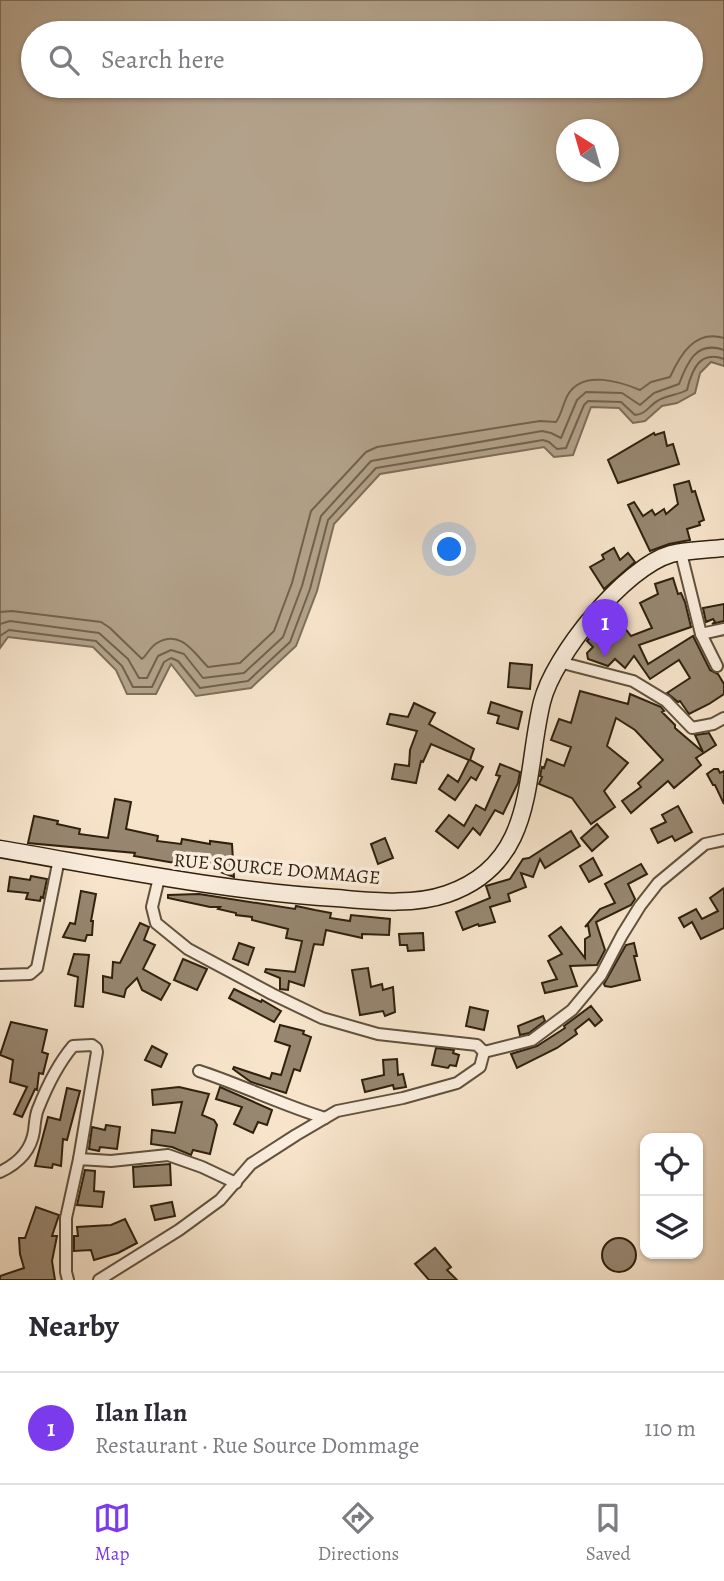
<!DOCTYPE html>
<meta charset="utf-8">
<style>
:root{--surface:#fff;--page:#f7f7f7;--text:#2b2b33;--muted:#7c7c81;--line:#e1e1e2;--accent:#7c3aed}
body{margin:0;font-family:Alegreya,serif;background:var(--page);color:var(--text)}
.controls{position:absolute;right:21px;bottom:21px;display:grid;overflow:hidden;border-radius:14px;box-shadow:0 2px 5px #0004}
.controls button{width:63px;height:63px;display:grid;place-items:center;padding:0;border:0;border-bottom:2px solid var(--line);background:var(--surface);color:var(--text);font:35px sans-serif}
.compass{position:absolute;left:556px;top:119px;width:63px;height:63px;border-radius:50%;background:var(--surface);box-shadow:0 2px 5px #0004;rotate:323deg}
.you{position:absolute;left:450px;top:550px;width:24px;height:24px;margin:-18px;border:5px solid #fff;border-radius:50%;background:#1a73e8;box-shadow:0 0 0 10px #1a73e833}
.badge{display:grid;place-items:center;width:46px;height:46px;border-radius:50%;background:var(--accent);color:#fff;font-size:23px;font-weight:700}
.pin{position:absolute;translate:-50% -58px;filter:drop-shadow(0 2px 4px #0008)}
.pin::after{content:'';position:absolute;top:37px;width:24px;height:21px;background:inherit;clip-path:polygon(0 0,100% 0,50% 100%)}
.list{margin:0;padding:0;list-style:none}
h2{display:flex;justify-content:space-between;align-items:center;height:91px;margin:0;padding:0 28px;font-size:30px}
h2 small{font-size:23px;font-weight:400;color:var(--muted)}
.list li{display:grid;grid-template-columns:46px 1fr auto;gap:21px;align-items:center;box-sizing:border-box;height:112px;padding:0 28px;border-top:2px solid var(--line)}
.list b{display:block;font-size:26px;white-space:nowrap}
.list p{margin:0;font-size:23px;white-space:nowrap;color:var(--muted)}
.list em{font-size:23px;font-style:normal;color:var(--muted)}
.icon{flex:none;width:38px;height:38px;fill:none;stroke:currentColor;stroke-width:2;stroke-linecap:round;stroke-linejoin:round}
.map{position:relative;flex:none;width:724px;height:1280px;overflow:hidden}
.search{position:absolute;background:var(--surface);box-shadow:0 2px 5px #0004;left:21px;right:21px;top:21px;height:77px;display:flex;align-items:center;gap:18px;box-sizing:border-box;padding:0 24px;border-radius:38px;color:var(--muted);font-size:26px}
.sheet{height:203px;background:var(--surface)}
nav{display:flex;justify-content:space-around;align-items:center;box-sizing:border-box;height:98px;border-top:2px solid var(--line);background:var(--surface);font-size:19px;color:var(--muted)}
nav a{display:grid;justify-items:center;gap:4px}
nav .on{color:var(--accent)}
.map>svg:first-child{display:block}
.water{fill:#b3a28b;stroke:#7e6e59;stroke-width:2;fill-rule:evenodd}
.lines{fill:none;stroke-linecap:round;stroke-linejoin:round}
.shore{stroke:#71624c;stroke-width:2}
.building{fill:#978670;stroke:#2f210e;stroke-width:2}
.street-casing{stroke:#61523d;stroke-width:14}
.secondary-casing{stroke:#2f210e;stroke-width:19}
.street{stroke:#faeddd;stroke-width:10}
.secondary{stroke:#faeddd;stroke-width:16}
.labels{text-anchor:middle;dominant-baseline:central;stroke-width:7;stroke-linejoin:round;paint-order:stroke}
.street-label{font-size:19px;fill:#2f210e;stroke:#faeddd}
</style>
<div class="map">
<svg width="724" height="1280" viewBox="0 0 724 1280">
<rect width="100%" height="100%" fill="#f7e4cb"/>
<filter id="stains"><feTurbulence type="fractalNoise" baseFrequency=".00286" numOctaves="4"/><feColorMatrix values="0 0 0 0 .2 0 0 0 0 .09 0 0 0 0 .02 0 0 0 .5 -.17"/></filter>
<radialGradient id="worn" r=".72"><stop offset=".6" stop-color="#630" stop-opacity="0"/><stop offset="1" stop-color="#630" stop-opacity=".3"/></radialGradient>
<path class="water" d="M0,0H724V366L711,362L700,373L695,393L677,403L662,406L645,421L633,423L619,408L591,407L573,455L554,457L544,447L380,474L334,524L317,591L296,646L251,688L196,696L171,664L156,694H127L116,670L93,647L8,637L0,648ZM33,33H691V86H33ZM566,130H608V172H566Z"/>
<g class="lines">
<g class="shore">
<path d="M0,612L12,611L101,622L110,628L142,659C147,655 150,647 157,643C181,629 194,653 208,667L240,663L274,631L292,583L311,511L366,452L377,447L540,421L556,422C562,414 563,402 569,393C584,370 621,382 640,390L651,382L670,377C680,355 695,329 724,338"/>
<path d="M0,624L10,621L99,633L128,659L139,678H147L158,656L171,650L184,654L203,678L244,673L283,637L302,586L321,516L371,461L542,431L551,433L561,438L577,400L586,392L622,393L640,405L654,393L679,384C687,363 696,340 724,350"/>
<path d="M0,636L9,630L96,641L122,666L133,687H152L164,662L171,658L178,661L200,688L248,681L290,642L310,589L328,520L376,468L543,440L549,442L557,449L566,448L584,405L588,401L621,402L635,415C647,414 649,405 659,400C668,395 678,395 687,390C692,369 700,350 724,359"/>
</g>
</g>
<g class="building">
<path d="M664,432L667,446L673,444L679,464L618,483L608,460L654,433L655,435Z"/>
<path d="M689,481L692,492L695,491L704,520L699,522L700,525L687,529L690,540L669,544L650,551L628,505L634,502L643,516L652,510L655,515L664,509L666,514L678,504L674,485Z"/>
<path d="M614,548L620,560L628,553L635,562L604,589L590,567L604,559L602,555Z"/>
<path d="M673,578L678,594L681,593L685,602L691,627L639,645L648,664L693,636L710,670L718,674L724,684V694L709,704L689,714L680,701L678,702L667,693L690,678L679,660L650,679L634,656L625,668L615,659L608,666L588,659L587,653L593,647L587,641L597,629L600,632L617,618L631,636L652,628L640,603L658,594L655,584Z"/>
<path d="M724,604V621L712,624L715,622L713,619L706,622L703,608Z"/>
<path d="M510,663L532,665L530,689L508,687Z"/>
<path d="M580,691L628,704L630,694L661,707L664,711L662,712L675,725V728L703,752L695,735L709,733L716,745L696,758L701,765L674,788L668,781L631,813L622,801L641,787L638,783L663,760L635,730L616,718L607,746L628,763L604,791L615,807L591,824L572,798L539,784L542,777L540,776L542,767L544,768L547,759L564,766L571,747L551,740L559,719L571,723Z"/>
<path d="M491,702L522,712L518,729L497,723L499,716L488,713Z"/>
<path d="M414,703L435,713L429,724L474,749L470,760L483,767L476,780L471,777L455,800L439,789L448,775L458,782L469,760L431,744L423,762L421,761L416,783L392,779L395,764L409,766L410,750L417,731L387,724L390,714L408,717Z"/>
<path d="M500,764L520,772L518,783L503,814L495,810L480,835L473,828L458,848L436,831L449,815L464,826L476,805L485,810L500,776L496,775Z"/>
<path d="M714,769H718L720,773L724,771V804L715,785H713L707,774Z"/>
<path d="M115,799L131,802L126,829L158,836L157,841L181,844L182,839L210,844V841L232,844L234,877L191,861V865L175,863L134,856L135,853L28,843L34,816L58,821L57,824L80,829L79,834L108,838Z"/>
<path d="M678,806L692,832L675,841L672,836L658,843L651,829L666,822L662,815Z"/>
<path d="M597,824L608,837L592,851L581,838Z"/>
<path d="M571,831L580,846L545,868L540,859L533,877L521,873L526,887L508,894L510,901L490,907L495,922L479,926L478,924L463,930L456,912L490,898L486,886L510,879L523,859L529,858Z"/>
<path d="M385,838L393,858L378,864L371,844Z"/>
<path d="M593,858L602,875L589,882L580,866Z"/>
<path d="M641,864L647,874L628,884L635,899L631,905L596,922L605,950L597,965L570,966L577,986L545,993L542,983L557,979L548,961L562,954L549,936L561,927L585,958V939L590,936L588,925L585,927L600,909L615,903L605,884Z"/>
<path d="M31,876L47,879L43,898L41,897L40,901L26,899L28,893L8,891L10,877L30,880Z"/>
<path d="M724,888V928L701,939L692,922L684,927L679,918L696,909L702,919L718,911L710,898Z"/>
<path d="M81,891L96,894L91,921H93L92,935H87L85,941L63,937L70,923L75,924Z"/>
<path d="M199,894L295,909L296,906L315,910L331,913L330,918L350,921L351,915L390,919L389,935L362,934V938L326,930L323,945L314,944L304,986L289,981L288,990L280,989V978L265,972L266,969L295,972L302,941L286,938L288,929L252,920V917L236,915V913L218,909L220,907H210L168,898V895Z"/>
<path d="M140,923L149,927L144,940L155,945L143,969L170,984L161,1000L142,990L137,978L126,989L124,997L103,992V976L112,978L113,962L120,963Z"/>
<path d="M423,933L424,950L408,951L407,945H400L399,934Z"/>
<path d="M239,943L254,948L248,965L233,959Z"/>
<path d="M634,943L637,956H634L640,980L611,987L605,986L604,984L626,945Z"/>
<path d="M74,954L89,955L83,1007L75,1006L78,977L68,974Z"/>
<path d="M183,959L207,969L197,990L174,980Z"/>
<path d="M368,968L371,987L382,984L383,990L393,987L395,1012L385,1016L383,1011L360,1015L352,970Z"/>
<path d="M234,989L261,1002L262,1000L281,1011L274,1022L229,998Z"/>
<path d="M591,1006L602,1020L595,1026L589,1019L575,1030L577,1034L557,1048L517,1068L511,1054L537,1046L565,1028L564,1026Z"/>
<path d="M470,1007L488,1011L484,1030L466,1026Z"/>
<path d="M543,1016L545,1021L529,1033L520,1035L518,1026Z"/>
<path d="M11,1022L47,1030L42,1052L48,1054L43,1074L39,1073L37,1090L35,1089L22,1117L14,1114L27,1087L10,1082L13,1060L0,1055Z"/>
<path d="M280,1025L304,1031L303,1034L311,1037L300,1071L294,1069L286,1093L251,1082L233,1069L234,1067L270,1079L272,1073L281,1075L290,1046L275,1041Z"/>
<path d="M152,1046L167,1054L161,1067L145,1060Z"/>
<path d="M436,1048L454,1050L453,1053L459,1055L456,1066L450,1065L448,1068L432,1065Z"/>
<path d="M397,1059L398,1075L403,1074L406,1087L394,1089L393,1085L365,1092L362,1080L384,1075L383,1060Z"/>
<path d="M179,1087L209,1094L202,1115L214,1120L217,1125L210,1154L193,1150L191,1155L172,1147L151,1144L152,1130L175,1133L182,1102L153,1105L152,1090Z"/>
<path d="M220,1087L272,1110L267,1125L258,1122L253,1133L234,1124L242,1107L216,1099Z"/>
<path d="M67,1088L80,1091L67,1140L63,1139L61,1166L53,1164L52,1168L35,1166L48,1117L60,1120Z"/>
<path d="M106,1125L120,1127L117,1149L100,1147L99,1151L89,1149L92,1127L105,1130Z"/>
<path d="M170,1164L171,1185L134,1187L133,1167Z"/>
<path d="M85,1170L95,1171L94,1191L104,1192L102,1207L77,1205Z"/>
<path d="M172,1202L175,1216L155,1220L151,1206Z"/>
<path d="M36,1207L59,1215L52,1236H57L52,1261L55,1280H0V1276L24,1268L20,1254L19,1238H25Z"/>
<path d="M125,1219L137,1243L118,1253L94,1260L91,1250L74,1251V1236H78L77,1227L111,1225Z"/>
<circle cx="619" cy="1255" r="17"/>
<path d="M435,1248L451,1267L447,1270L457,1280H429L415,1264Z"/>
</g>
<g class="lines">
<g class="street-casing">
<g id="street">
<path d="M681,553L701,634L717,666"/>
<path d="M701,634L724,629"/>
<path d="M559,662L633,681L666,701L692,728L713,724L724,718"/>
<path d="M159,878L152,907L156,923L188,949L272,994L322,1018L378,1034L477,1045L484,1052L532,1040L572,1010L601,975L622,935L640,906L658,883L705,844L724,840"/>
<path d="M0,975L30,974L37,968L59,859"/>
<path d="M199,1071C242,1085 282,1105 325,1118"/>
<path d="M0,1172C17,1164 31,1151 34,1131C35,1124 35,1116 38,1109C47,1086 57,1065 73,1046L92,1045L96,1048L97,1052L79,1159"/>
<path d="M68,1280L66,1272V1218L79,1159L111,1161L168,1155L202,1167L236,1183"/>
<path d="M99,1280L179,1230L220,1200L251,1164L296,1135L337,1111L403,1098L457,1083L480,1067L484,1052"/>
</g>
</g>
<g class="secondary-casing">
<path id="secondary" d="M0,849C112,868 222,891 336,898C372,901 412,906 447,894C537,863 524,776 542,702C553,656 625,567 671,554C688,550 707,550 724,548"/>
</g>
<use href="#street" class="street"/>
<use href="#secondary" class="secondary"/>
</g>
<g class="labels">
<g class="street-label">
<text transform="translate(277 869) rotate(5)">RUE SOURCE DOMMAGE</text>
</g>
</g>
<rect width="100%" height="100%" filter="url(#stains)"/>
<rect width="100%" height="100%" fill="url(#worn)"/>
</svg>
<div class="controls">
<button><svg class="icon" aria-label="locate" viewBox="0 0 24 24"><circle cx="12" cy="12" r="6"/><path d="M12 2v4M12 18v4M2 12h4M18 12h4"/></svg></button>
<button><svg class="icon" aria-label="layers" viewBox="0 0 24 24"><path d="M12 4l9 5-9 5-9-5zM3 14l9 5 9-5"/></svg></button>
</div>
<svg class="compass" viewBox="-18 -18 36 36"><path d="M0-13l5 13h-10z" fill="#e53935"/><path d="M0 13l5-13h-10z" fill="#7c7c81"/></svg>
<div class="you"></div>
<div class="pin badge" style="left:605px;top:657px">1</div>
<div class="search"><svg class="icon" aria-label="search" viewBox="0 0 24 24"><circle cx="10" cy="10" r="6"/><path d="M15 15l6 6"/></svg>Search here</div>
</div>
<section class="sheet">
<h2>Nearby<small></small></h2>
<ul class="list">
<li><span class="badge">1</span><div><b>Ilan Ilan</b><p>Restaurant · Rue Source Dommage</p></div><em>110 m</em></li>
</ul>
</section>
<nav>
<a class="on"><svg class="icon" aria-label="map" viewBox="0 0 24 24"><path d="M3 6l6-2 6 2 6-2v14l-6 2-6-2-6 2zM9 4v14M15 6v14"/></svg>Map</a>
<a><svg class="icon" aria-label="directions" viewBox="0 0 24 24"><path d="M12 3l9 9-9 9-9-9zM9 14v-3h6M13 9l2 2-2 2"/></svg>Directions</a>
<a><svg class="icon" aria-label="saved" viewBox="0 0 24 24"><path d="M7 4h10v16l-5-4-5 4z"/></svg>Saved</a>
</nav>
